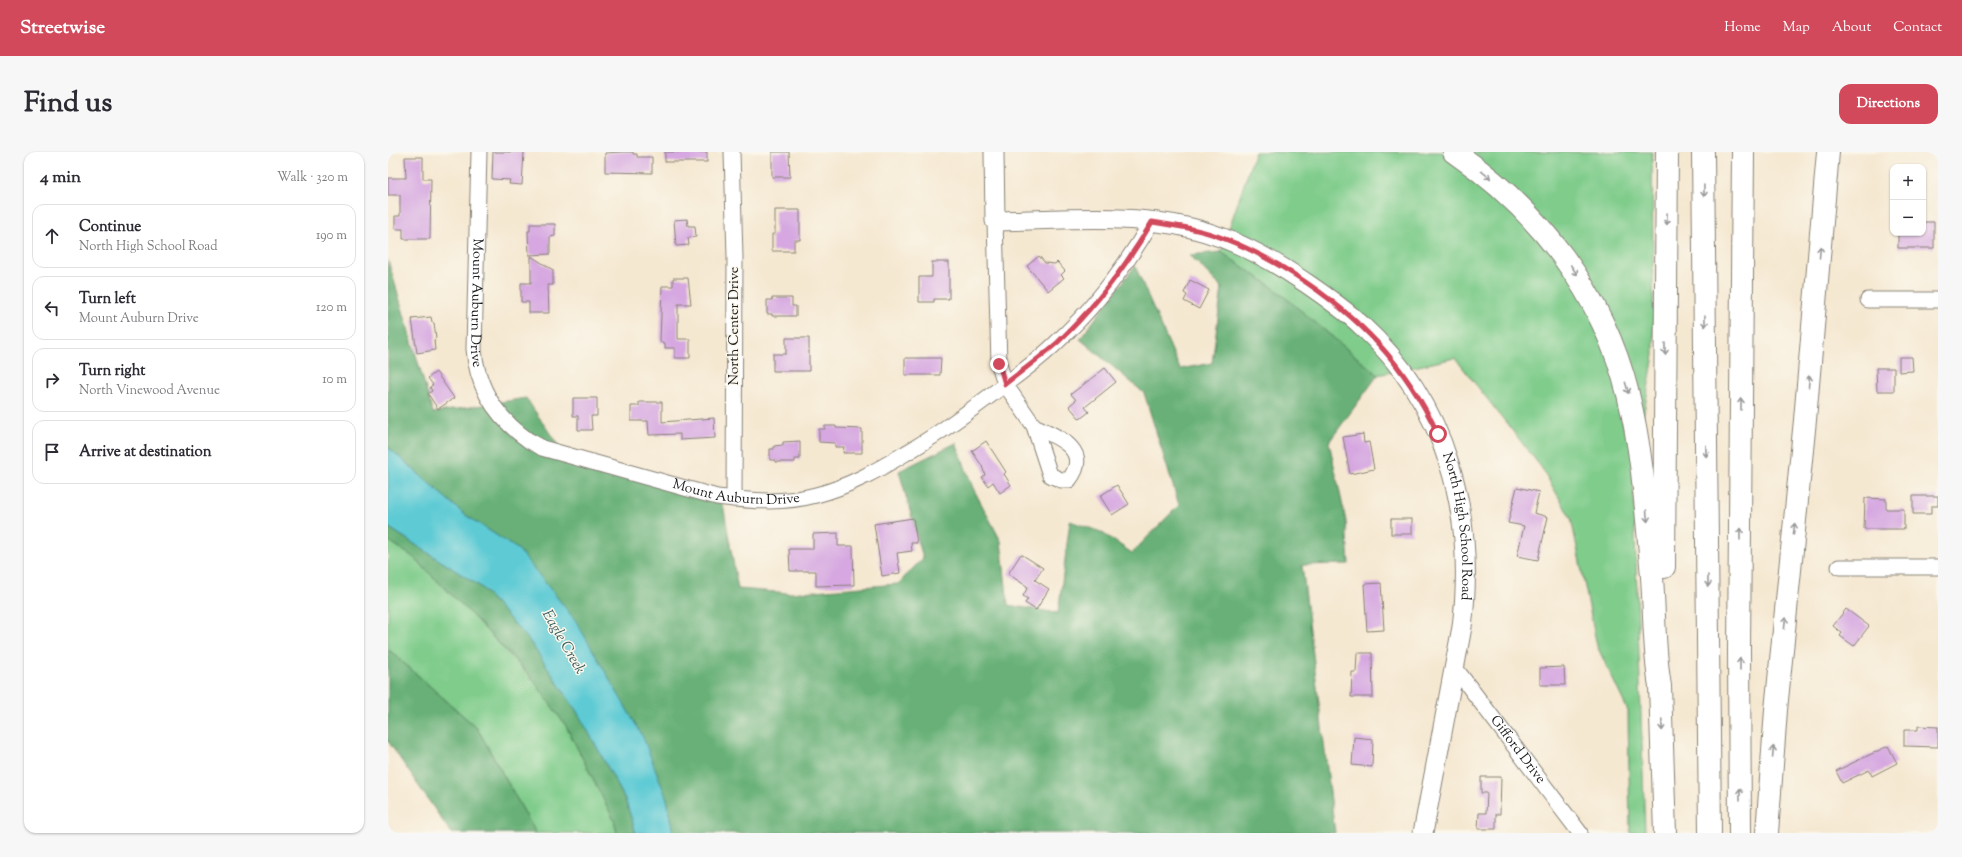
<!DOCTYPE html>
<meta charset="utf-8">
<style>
:root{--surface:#fff;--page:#f7f7f7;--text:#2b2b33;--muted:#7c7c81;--line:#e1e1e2;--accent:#d1495b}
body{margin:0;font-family:"Sorts Mill Goudy",serif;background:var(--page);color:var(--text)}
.controls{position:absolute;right:12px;top:12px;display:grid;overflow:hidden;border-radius:8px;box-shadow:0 1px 3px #0004}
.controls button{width:36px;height:36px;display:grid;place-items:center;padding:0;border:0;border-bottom:1px solid var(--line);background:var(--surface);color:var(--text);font:20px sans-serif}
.stop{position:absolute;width:12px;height:12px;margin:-9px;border:3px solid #d1495b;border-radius:50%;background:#fff}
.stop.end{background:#d1495b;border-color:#fff;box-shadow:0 1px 4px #0008}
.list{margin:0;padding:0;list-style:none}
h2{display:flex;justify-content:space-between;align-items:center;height:52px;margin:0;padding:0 16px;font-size:17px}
h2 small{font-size:13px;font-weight:400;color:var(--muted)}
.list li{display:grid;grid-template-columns:26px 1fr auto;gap:12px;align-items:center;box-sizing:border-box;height:64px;margin:0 8px 8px;padding:0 8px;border:1px solid var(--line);border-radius:12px}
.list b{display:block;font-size:15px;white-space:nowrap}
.list p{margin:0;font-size:13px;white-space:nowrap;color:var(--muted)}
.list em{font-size:13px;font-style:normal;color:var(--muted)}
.icon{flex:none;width:22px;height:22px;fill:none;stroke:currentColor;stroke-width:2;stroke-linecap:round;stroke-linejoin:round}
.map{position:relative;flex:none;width:1550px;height:681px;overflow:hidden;border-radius:12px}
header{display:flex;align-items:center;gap:24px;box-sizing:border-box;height:56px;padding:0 20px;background:var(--accent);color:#fff}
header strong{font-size:19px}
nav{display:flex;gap:22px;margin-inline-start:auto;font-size:14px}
.intro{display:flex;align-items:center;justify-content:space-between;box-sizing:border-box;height:96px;padding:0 24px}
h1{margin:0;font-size:28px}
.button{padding:10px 18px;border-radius:12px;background:var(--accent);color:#fff;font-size:14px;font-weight:700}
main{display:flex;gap:24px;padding:0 24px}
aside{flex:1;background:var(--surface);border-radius:12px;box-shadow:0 1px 3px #0004}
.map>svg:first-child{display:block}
.green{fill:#7fcc8b;stroke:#4e7454}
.forest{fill:#67b077;stroke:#42664a}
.water{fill:#5dcad4;stroke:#3c7378}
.building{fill:#d6a7e1}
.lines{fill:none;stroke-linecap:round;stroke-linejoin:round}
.minor-casing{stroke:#888276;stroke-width:17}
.tertiary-casing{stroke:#888276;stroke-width:21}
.motorway-casing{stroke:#888276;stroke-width:24}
.minor{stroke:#fff;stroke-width:15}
.tertiary{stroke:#fff;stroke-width:19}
.motorway{stroke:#fff;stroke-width:22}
.oneway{stroke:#999}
.route{stroke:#d1495b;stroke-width:5}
.labels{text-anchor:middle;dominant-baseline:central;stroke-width:3;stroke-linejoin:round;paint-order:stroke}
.street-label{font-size:14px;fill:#1c1c1c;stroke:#fbf7ec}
.water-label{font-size:15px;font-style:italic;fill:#33595c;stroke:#fbf7ec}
</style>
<header>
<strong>Streetwise</strong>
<nav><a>Home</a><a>Map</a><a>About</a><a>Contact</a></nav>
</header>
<div class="intro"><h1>Find us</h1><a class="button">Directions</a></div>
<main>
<aside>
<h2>4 min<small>Walk · 320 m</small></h2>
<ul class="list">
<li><svg class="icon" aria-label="ahead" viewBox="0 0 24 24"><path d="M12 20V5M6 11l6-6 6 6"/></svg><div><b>Continue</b><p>North High School Road</p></div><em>190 m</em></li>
<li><svg class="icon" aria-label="left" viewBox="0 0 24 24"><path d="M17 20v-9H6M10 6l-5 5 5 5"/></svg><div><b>Turn left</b><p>Mount Auburn Drive</p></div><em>120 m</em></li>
<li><svg class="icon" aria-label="right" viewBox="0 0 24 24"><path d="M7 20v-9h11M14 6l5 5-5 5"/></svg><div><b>Turn right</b><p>North Vinewood Avenue</p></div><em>10 m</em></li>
<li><svg class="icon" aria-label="arrive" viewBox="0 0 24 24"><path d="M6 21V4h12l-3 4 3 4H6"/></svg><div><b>Arrive at destination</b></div></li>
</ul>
</aside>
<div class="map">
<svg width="1550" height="681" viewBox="0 0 1550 681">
<rect width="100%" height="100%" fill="#fbf7ec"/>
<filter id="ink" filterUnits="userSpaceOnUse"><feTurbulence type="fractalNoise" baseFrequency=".025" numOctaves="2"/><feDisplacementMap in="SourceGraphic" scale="8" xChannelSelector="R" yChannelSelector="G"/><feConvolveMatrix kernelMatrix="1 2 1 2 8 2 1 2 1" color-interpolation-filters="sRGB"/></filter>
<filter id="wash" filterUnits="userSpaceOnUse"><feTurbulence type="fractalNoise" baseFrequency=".012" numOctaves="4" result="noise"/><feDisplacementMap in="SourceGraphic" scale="16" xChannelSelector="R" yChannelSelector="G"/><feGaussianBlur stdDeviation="0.9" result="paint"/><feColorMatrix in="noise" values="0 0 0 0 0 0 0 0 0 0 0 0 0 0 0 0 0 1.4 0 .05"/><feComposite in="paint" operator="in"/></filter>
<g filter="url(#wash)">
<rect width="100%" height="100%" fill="#f5e8d1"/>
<g class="green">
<path d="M867,0H1264L1266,203L1245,322L1257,681H1242L1240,559L1209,494L1183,366L1153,315L1067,206L990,223L887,137L833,100Z"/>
<path d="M0,388L25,405L79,458L147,530L178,574L226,668L229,681H148L89,576L0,497Z"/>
</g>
<g class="forest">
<path d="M833,100L887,137L990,223L941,290L958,369L961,412L914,413L947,681H286L279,647L131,398L76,362L0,295V108L45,261L138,246L172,296L335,352L350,437L402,441L510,432L535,406L511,319L568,291L585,336L613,389L620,453L670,461L682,369L713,380L744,401L791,353L756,241L692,187L747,114L792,217L824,211L834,136L802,103Z"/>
<path d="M0,375L93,435L140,487L190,561L206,590L237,647L248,681H229L226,668L178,574L141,522L79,458L25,405L0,388Z"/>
<path d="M0,497L89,576L148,681H63L0,589Z"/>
</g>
<path class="water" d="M0,295L76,362L131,398L188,469L255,585L279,647L286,681H248L237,647L206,590L188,558L140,487L93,435L0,375Z"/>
<g id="blocks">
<g class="building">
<path d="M105,0H136L134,33L121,32L122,28L104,27Z"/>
<path d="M234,0H245V2H249V5H264V21L217,20V1Z"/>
<rect x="277" y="0" width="42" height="10"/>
<path d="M384,0H401L402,25H384Z"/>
<path d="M17,5H35V27H43L42,87H15V77H7V64H12V43H0V26H18Z"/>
<path d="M387,58H412V88H406V99H384V82H387Z"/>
<path d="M299,67L300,74H307L308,85L300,86L301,93L288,94L286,68Z"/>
<path d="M1535,70H1546V96H1510V81H1535Z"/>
<path d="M142,72H167V84L162,85V102L141,103L140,79H142Z"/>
<path d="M143,104L165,118V133H160L161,161H141V150H133V131H143Z"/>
<path d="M651,104L657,111L667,112L669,110L677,119L673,123L676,126L660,139L639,114Z"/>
<path d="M544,110H561V147H546V150H531V125H544Z"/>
<path d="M285,126H300L303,152H290V187H302V206H287V196H277V191L272,190L274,134H285Z"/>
<path d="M802,128L821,138L811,157L796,149L799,143L796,141Z"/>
<path d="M384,146H404V154H408V164H384V162H379V148H384Z"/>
<path d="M43,165L44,170L46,171L48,186L46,188L47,198L29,201L24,167Z"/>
<path d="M398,186H421V219H385V202H398Z"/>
<path d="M1511,205H1524L1525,219L1511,220Z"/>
<path d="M517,206H553L552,223H517Z"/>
<path d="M717,216L728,230L697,255L701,260L692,267L681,254L688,248L683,242Z"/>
<path d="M1488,216H1506V239H1489Z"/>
<path d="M48,220L66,246L50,257L40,242L44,239L42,235L45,233L40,226Z"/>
<path d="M185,246H209V264H203L204,278H190V264H185Z"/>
<path d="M251,250H274V270L326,266L327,286L292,288V282L261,283L260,269H243V254H251Z"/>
<path d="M437,274H448V276L474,277V301H455L456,295H447V291L431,290V277H437Z"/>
<path d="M975,282L976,291L981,290L986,317L962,322L955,285Z"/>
<path d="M412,289V307H407V310H387V308H382V297H386V294L395,293V290Z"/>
<path d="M598,289L618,320L616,322L623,333L612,341L605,330L600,334L594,325L597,323L594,314L584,299Z"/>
<path d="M729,333L741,352L724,363L712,344Z"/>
<path d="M1129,335L1151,340L1146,361L1160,365L1150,408L1129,404L1136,374L1120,371Z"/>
<path d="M1525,344H1550V354H1543V362H1525Z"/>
<path d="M1477,346L1498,347V357H1516V377H1476Z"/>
<path d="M525,366L529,391H523L524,399L509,401L512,421L494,424L486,372Z"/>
<rect x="1003" y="367" width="21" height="15"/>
<path d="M450,381V394H465L466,433L428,434V419H402L401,397H425V382Z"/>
<path d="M633,402L655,416L647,428L661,437L648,458L637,451L640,447L635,444L640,435L620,422Z"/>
<path d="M993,431L996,478L979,479L976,432Z"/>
<path d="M1458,457L1481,474L1466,494L1452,484L1454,481L1445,474Z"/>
<path d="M969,501H984L985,545H963L964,520H968Z"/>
<path d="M1176,515L1177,533H1152V516Z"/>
<path d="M1530,574L1550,575V595L1516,594V578H1530Z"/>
<path d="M966,585L985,587L984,615L964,613Z"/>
<path d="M1500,594L1509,611L1484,624L1481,618L1454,631L1448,619Z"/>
<path d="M1093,625H1113L1112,662H1108V677H1090L1091,661H1098L1099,641H1093Z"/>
</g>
</g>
</g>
<g filter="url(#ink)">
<use href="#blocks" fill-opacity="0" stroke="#888276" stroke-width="1"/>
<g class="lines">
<g class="minor-casing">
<g id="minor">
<path id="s1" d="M91,0L86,197C89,236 109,266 140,288C145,291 150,293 154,296L329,345C363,349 395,352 428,343C460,335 490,318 518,301C548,284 575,264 603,243C625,226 649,210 669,190C707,155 738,114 764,69"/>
<path d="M344,0L347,105L346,347"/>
<path d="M607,69L611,212L617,232L646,274L662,323L673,328H681C704,298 670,285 646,274"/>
<path d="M1480,148H1550"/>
<path d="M1451,415H1550"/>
<path id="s2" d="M1067,516L1192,681"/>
</g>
</g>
<g class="tertiary-casing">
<g id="tertiary">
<path id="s3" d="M606,0L607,69C672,68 740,61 803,76C845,86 883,107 918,131C937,144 956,157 973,173C1059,251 1088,363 1074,475L1035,681"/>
</g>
</g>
<g class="motorway-casing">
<g id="motorway">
<path d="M1066,0C1151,58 1215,142 1240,242C1254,298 1258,356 1263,413C1267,453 1265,494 1272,534L1277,681"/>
<path d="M1315,0L1322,681"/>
<path d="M1276,415L1279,0"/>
<path d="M1352,681L1351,498L1355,0"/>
<path d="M1379,681L1388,558L1417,268L1440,0"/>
</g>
</g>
<use href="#minor" class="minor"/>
<use href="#tertiary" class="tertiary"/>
<use href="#motorway" class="motorway"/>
</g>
<defs><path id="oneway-shaft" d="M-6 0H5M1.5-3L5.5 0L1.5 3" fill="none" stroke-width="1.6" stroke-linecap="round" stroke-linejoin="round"/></defs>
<g class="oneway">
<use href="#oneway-shaft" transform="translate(1098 23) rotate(39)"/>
<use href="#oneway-shaft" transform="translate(1316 39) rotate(89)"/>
<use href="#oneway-shaft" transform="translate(1279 67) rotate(91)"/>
<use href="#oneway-shaft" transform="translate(1432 100) rotate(-85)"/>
<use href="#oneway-shaft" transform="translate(1186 118) rotate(56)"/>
<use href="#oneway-shaft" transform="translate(1317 169) rotate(89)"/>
<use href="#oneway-shaft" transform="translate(1277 197) rotate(90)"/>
<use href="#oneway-shaft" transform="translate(1421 229) rotate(-85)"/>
<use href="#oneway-shaft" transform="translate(1239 236) rotate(74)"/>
<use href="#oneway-shaft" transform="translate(1353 252) rotate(-90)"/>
<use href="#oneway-shaft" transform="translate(1318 299) rotate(89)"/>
<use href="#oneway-shaft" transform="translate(1259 364) rotate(84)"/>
<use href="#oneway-shaft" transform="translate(1406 377) rotate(-84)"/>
<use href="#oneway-shaft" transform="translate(1352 382) rotate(-90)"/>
<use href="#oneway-shaft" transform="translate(1320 429) rotate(89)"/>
<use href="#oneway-shaft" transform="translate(1397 471) rotate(-84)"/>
<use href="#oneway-shaft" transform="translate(1352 512) rotate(-90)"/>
<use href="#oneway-shaft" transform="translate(1274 573) rotate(88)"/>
<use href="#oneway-shaft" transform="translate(1385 600) rotate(-86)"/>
<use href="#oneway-shaft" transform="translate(1352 642) rotate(-90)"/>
</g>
</g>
<g class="lines" filter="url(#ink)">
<path class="route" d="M611,212L617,232C635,218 653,205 670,190C707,155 738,114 764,70C789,74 813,77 837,87C861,96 885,109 907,123C972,165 1017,212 1050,282"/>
</g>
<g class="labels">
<g class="street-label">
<text stroke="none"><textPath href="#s1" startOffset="151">Mount Auburn Drive</textPath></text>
<text transform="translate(347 174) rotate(-90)">North Center Drive</text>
<text stroke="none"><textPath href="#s1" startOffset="523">Mount Auburn Drive</textPath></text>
<text stroke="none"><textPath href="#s3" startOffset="693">North High School Road</textPath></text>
<text stroke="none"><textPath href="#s2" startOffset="103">Gifford Drive</textPath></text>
</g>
<g class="water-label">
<text transform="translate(175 490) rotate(60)">Eagle Creek</text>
</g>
</g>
</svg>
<div class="controls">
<button>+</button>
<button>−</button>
</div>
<div class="stop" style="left:1050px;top:282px"></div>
<div class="stop end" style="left:611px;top:212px"></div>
</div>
</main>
